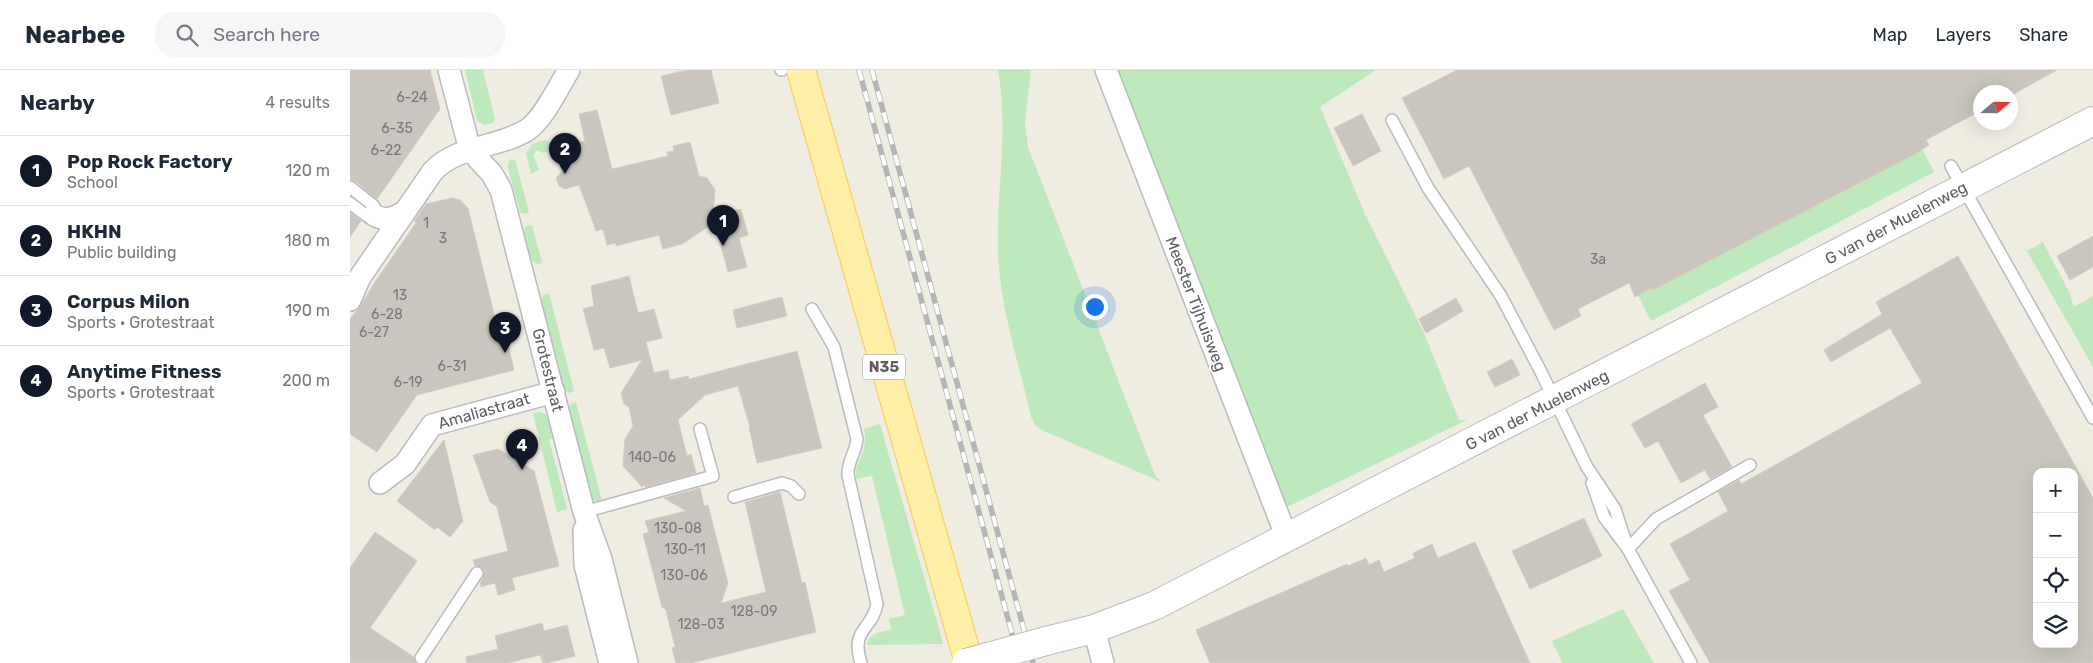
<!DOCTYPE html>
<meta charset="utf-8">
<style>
:root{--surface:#fff;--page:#f6f6f7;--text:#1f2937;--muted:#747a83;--line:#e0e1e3;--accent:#111827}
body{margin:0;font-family:Rubik,sans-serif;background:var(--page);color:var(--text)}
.controls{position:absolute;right:15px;bottom:15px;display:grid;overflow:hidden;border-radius:10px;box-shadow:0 5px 20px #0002}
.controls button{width:45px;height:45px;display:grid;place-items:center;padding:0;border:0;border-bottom:1px solid var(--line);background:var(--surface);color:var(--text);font:25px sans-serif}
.compass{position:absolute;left:1623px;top:15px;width:45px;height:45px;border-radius:50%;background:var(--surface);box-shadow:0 5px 20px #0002;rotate:70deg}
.you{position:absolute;left:744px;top:236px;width:18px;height:18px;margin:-12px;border:4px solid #fff;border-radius:50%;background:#1a73e8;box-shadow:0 0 0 8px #1a73e833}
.badge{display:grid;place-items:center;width:32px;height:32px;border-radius:50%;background:var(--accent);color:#fff;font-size:16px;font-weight:700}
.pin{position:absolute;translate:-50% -41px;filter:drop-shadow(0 1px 2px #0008)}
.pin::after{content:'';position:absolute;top:26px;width:18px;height:15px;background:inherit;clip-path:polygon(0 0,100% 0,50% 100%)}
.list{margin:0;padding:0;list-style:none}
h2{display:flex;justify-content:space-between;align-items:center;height:65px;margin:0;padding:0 20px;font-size:21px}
h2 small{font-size:16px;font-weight:400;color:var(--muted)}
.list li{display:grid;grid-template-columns:32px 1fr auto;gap:15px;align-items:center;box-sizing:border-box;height:70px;padding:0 20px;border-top:1px solid var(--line)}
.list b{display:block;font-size:19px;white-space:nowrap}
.list p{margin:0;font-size:16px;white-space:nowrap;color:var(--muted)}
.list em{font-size:16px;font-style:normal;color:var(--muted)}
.icon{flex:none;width:28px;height:28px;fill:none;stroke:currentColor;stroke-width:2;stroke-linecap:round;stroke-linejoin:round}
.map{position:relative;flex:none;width:1743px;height:593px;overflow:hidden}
header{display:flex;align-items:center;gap:30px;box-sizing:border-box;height:70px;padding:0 25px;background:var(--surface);border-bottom:1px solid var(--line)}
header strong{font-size:24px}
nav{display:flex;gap:28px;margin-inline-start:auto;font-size:18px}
.search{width:350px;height:45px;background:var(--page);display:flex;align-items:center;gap:12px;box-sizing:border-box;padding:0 18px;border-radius:20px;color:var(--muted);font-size:19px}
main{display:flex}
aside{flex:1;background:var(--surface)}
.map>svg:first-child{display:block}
.green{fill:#bde9bc}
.building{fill:#cac6bf;stroke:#d4cec0;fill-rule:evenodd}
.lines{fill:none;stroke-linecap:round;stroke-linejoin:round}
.lane-casing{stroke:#b8bbc0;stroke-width:14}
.street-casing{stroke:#b8bbc0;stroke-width:24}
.secondary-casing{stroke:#b8bcc2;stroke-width:30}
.primary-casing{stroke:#fec94c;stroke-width:30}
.lane{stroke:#fff;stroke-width:11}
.street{stroke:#fff;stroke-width:21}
.secondary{stroke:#fff;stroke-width:28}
.primary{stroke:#ffefa7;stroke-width:28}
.rail-casing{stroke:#b4b5b6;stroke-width:5.5}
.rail{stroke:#fff;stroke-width:4;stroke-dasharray:11;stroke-linecap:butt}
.secondary-bridge-casing{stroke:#b8bcc2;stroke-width:30;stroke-linecap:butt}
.secondary-bridge{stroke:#fff;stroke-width:28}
.labels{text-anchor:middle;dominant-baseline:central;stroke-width:4;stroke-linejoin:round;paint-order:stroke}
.number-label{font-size:14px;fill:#77797c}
.shield{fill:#fff;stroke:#8c8f93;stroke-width:1}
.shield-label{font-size:15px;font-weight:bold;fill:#5b5f65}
.street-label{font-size:16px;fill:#5b5f65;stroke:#fff}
</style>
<header>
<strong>Nearbee</strong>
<div class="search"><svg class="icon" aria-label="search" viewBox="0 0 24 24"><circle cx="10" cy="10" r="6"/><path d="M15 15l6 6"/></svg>Search here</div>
<nav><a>Map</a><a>Layers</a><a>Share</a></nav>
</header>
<main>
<aside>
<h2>Nearby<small>4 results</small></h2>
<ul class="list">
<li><span class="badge">1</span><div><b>Pop Rock Factory</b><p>School</p></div><em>120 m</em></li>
<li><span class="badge">2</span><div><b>HKHN</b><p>Public building</p></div><em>180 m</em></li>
<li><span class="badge">3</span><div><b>Corpus Milon</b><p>Sports · Grotestraat</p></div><em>190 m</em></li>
<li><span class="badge">4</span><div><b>Anytime Fitness</b><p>Sports · Grotestraat</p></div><em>200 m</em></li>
</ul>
</aside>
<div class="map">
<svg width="1743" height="593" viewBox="0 0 1743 593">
<rect width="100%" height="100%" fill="#efece2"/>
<g class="green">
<path d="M115,0H133L145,49L143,53L135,55L127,50Z"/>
<path d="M648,0H681L675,52L678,77L683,90L805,405L811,412L694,361L686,356L681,347C669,293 650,238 648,183C646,121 659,62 648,0Z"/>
<path d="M767,0H1026L970,37L1015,144L1075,265L1109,350H1117L939,436H935Z"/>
<path d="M195,70L206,75L204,80L193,83L187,80L183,85L189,100L181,104L176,83L182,74Z"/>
<path d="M1571,77L1584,102L1301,251L1287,223Z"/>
<path d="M165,89L179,142L175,144L170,142L158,98L159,91Z"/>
<path d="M182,155L192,193L187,194L181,190L174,161L176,156Z"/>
<path d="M1693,172L1719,222L1724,237L1743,226V297L1677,181Z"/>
<path d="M199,223L224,321L219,323L214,320L191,231L193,225Z"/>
<path d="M226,332L252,431L248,433L241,428L219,340L220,335Z"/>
<path d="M191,342L200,347L206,368L199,369L217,439L207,442L183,343Z"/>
<path d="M530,354L589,559L593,574L517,575C520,562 530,562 541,560L539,549L555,545L522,406L506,409C504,391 519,384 514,359Z"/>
<path d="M1273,539L1304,593H1212L1202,571Z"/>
</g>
<g class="building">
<path d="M0,0H80L90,39L27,129L5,111L0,110Z"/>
<path d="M337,0H361L369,33L321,45L311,6Z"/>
<path d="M1107,0H1707L1660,26V22H1630V41L1576,70L1579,75L1563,85L1303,220L1302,218L1285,227L1279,213L1228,239L1231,246L1204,260L1119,96L1094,109L1052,28Z"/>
<path d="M247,40L262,99L318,86L317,82L324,81L323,76L340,72L349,106L357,108L365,120L363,145L391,139L398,165L389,168L397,197L378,202L363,146L362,154L332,174L313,179L309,165L266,176V173L257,175L253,159L246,161L245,158L229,115L215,119L209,116L206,108L212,102L208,85L212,77L235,71L229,44Z"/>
<path d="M1012,44L1031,81L1003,96L984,58Z"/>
<path d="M102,128L110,130L118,138L146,252L152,250L164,300L67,325L27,382L0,364V249L11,235L25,212L66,153L64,151L76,134Z"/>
<path d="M0,142L11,151L0,167Z"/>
<path d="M1743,166V197L1720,210L1707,186Z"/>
<path d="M1608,186L1743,428V593H1360L1319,521L1340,510L1320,474L1378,441L1368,422L1389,410L1391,414L1572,313L1540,258L1481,292L1474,280L1532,244L1526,232ZM1687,402H1724V574H1687Z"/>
<path d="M279,206L288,243L304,239L312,268L296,272L304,303L318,300L320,310L338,306L339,309L447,281L472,378L407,393L399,357H400L388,316L355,325L328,350L337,386L341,384L346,403L296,417L294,415L292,417L273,396L275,369L283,356L279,337L274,334L271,323L292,290L260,298L254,278L244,280L233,239L244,236L241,216Z"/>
<path d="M432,227L437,246L387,258L383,240Z"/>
<path d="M1106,228L1113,241L1076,263L1069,249Z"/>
<path d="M1162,289L1170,305L1145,317L1137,302Z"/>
<path d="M1355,313L1368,337L1353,345L1382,397L1360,409L1355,400L1331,413L1308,371L1295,378L1281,354Z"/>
<path d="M94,370L113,451L100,467L87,457L85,460L47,431Z"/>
<path d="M148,379L184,401L209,496L162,508L165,520L148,525L145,513L131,517L130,513L133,507L134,500L131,497L125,496L123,490L158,481L147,437L140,432L123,385Z"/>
<path d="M350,418L354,436L358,435L378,513L371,533L416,522L395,432L430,422L452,513L455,512L466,562L341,593H326L322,578L325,577L316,540L312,537L293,464L299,462L295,451L336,441L314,428Z"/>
<path d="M1234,448L1252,486L1180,519L1162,481Z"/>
<path d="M25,462L67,491L20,558L64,587L66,593H0V498Z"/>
<path d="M1125,472L1180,593H860L846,560L997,494L998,496L1016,488L1019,495L1029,490L1034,502L1065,488L1063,483L1082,474L1088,488Z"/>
<path d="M192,553L194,561L217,555L225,586L197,593H193L190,585L158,593H117L116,587L148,579L145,566Z"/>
</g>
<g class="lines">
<g class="lane-casing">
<g id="lane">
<path d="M431,0H432"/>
<path d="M1042,50L1078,118L1151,226L1190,300L1237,397L1265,439L1278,479"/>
<path d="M1601,96L1743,348"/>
<path d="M0,117L24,136V145L17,146L0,133"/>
<path d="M462,239L484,277L507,369C506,382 497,392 498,405L527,534C522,561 500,558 511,593"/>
<path d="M1242,413L1254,447L1278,479L1341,593"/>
<path d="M384,427L432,413L441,416L449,424"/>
<path d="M234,442L363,406L350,359"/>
<path d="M1278,479L1306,449L1400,395"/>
<path d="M71,588L127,503"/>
</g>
</g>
<g class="street-casing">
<g id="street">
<path d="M99,0L120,80L142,104L151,120L234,442L251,489L277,593"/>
<path d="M756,0L937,468"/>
<path d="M24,145C34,151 43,149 52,143"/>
<path d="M0,230L10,207L83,101C108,75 148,78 177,60C193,50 209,16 219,0"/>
<path d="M30,413L55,394L82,355L204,322"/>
<path d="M234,460L235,495L260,593"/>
<path d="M744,559L753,593"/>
</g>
</g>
<g class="secondary-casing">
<path id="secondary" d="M696,571L744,559L804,536L1743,51"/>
</g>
<g class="primary-casing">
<path id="primary" d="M451,0L619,593"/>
</g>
<use href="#lane" class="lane"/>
<use href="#street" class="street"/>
<use href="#secondary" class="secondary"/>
<use href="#primary" class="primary"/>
<g class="rail-casing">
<g id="rail">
<path d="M509,0L670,593"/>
<path d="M522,0L683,593"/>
</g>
</g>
<use href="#rail" class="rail"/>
<g class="secondary-bridge-casing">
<path id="secondary-bridge" d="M616,593L696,571"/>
</g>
<use href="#secondary-bridge" class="secondary-bridge"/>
</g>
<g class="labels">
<g class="number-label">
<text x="62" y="27">6-24</text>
<text x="47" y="58">6-35</text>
<text x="36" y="80">6-22</text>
<text x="76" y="153">1</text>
<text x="93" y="168">3</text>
<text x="1248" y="189">3a</text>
<text x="50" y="225">13</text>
<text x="37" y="244">6-28</text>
<text x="24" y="262">6-27</text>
<text x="102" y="296">6-31</text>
<text x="58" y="312">6-19</text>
<text x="302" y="387">140-06</text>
<text x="328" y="458">130-08</text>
<text x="335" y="479">130-11</text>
<text x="334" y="505">130-06</text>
<text x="404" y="541">128-09</text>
<text x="351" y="554">128-03</text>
</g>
<rect class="shield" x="513" y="284.5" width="42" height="25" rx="4"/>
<g class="shield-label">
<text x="534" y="297">N35</text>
</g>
<g class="street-label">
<text transform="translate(1546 153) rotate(-28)">G van der Muelenweg</text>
<text transform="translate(846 234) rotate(69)">Meester Tijhuisweg</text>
<text transform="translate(198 300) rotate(76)">Grotestraat</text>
<text transform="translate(1187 340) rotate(-27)">G van der Muelenweg</text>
<text transform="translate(134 341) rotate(-16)">Amaliastraat</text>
</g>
</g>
</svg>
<div class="controls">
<button>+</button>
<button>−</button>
<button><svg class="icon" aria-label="locate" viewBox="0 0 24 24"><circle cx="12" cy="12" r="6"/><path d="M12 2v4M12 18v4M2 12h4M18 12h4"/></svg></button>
<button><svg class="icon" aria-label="layers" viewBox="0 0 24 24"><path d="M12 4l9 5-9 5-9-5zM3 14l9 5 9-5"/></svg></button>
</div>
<svg class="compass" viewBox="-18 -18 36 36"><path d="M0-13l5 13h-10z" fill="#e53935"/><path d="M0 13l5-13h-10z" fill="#747a83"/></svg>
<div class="you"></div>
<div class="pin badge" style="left:373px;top:176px">1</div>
<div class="pin badge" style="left:215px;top:104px">2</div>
<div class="pin badge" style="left:155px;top:283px">3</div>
<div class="pin badge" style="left:172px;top:400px">4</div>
</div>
</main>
